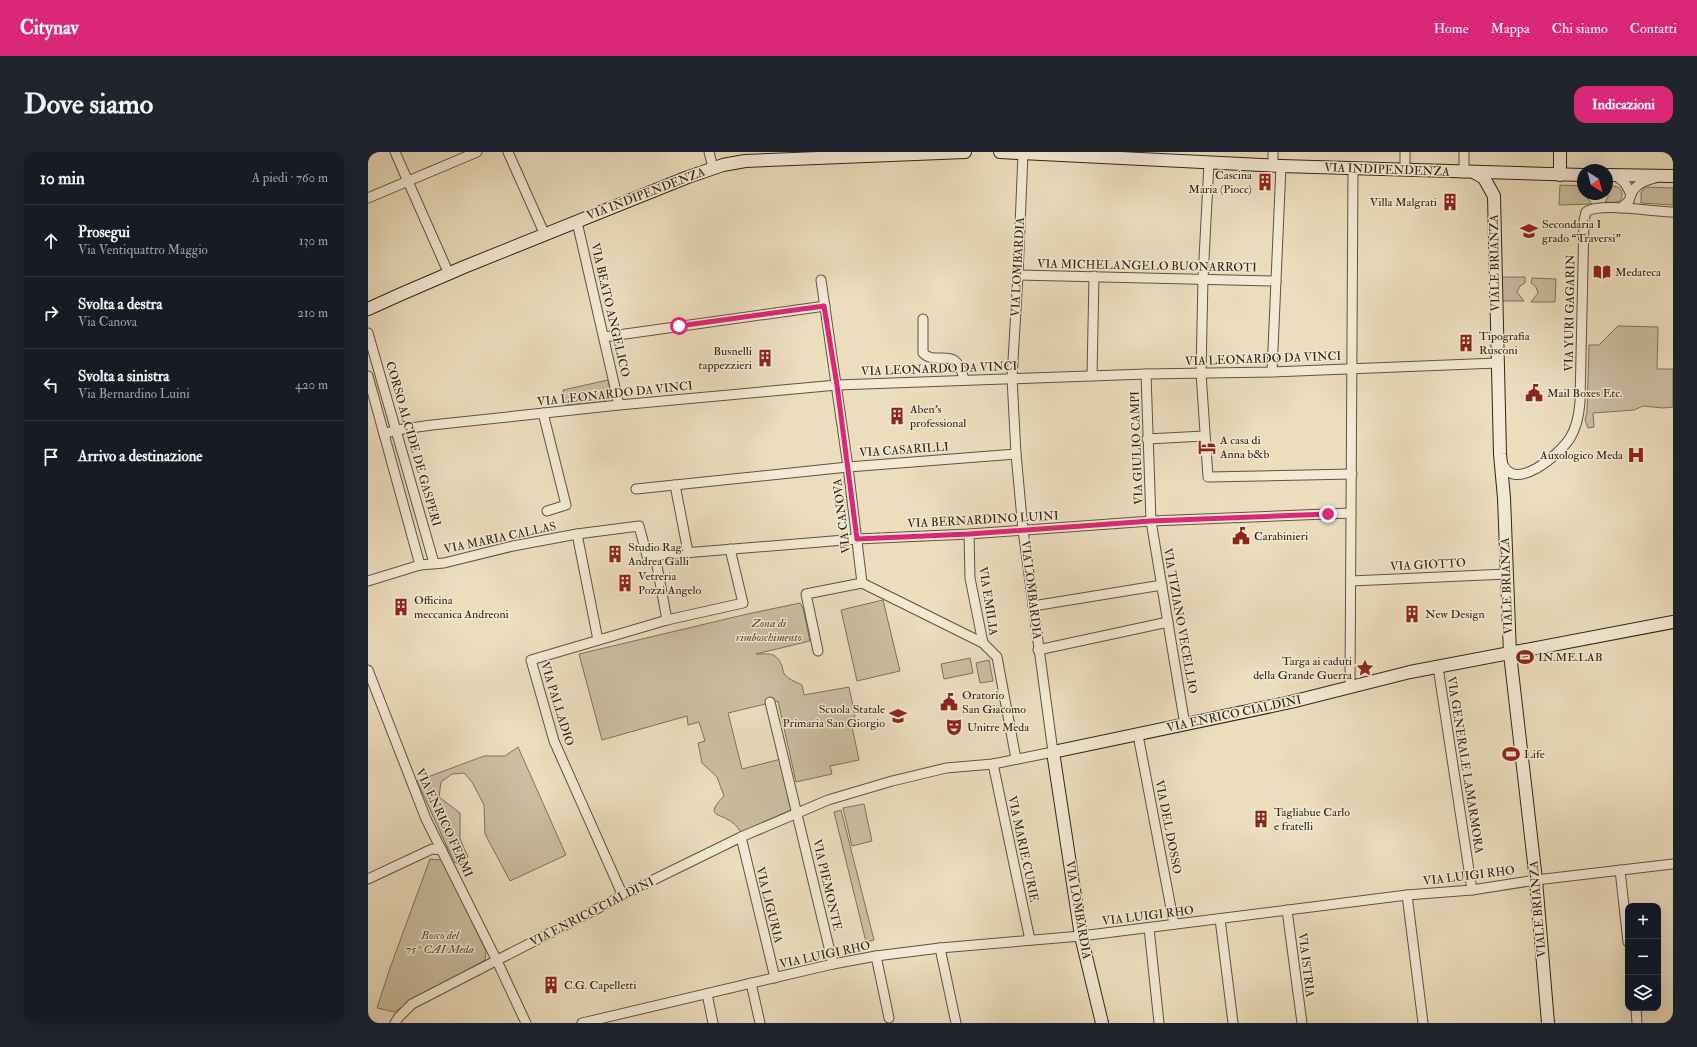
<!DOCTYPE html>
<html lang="it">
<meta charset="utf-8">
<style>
:root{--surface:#171b24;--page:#20242c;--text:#f1f3f6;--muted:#9ea1a6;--line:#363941;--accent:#db2777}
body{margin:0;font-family:"IM FELL Double Pica",serif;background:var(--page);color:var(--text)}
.controls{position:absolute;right:12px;bottom:12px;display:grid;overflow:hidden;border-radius:8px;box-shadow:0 4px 16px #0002}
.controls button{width:36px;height:36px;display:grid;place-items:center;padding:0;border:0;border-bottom:1px solid var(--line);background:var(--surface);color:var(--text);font:20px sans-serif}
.compass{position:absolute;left:1209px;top:12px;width:36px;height:36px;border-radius:50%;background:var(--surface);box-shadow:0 4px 16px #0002;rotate:144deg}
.stop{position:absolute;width:12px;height:12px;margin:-9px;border:3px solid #db2777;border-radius:50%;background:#fff}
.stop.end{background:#db2777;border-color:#fff;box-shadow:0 1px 4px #0008}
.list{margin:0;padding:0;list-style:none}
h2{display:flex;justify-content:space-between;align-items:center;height:52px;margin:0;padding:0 16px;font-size:17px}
h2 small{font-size:13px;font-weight:400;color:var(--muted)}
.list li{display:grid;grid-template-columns:26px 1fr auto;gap:12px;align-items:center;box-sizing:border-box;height:72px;padding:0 16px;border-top:1px solid var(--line)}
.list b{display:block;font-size:15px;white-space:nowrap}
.list p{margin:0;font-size:13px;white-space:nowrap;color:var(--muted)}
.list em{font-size:13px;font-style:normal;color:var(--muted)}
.icon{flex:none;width:22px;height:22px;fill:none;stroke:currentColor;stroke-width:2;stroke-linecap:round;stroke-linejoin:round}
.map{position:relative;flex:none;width:1305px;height:871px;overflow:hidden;border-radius:12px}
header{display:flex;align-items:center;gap:24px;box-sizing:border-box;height:56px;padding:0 20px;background:var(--accent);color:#fff}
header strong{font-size:19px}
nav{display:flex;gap:22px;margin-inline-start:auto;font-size:14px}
.intro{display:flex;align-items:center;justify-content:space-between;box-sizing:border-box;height:96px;padding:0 24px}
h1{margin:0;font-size:28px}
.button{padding:10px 18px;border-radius:12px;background:var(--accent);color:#fff;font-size:14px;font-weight:700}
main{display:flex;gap:24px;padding:0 24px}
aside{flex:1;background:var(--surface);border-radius:12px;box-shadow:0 4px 16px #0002}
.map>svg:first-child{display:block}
.green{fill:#ccbea1;stroke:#7e725c}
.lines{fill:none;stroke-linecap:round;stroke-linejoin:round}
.street-casing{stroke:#5f5340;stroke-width:11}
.secondary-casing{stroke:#302516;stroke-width:14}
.street{stroke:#f3e9d4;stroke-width:9}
.secondary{stroke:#f3e9d4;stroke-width:12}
.route{stroke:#db2777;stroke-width:5}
.labels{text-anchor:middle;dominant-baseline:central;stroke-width:3;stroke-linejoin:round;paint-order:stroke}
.street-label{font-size:12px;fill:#302516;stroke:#f3e9d4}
.poi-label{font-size:12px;fill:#302516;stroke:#f3e9d4;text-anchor:start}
.park-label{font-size:12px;font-style:italic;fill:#574b39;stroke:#f3e9d4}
</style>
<header>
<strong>Citynav</strong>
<nav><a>Home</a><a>Mappa</a><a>Chi siamo</a><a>Contatti</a></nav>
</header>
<div class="intro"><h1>Dove siamo</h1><a class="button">Indicazioni</a></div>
<main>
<aside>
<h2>10 min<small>A piedi · 760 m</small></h2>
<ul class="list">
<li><svg class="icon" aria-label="ahead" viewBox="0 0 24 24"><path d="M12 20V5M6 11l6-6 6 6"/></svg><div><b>Prosegui</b><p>Via Ventiquattro Maggio</p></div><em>130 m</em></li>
<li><svg class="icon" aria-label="right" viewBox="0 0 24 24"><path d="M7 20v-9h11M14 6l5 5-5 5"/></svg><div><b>Svolta a destra</b><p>Via Canova</p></div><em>210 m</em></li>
<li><svg class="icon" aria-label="left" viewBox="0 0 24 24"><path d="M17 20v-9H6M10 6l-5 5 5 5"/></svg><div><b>Svolta a sinistra</b><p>Via Bernardino Luini</p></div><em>420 m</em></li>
<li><svg class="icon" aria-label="arrive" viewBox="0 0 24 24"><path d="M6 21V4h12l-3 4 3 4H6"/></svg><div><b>Arrivo a destinazione</b></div></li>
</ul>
</aside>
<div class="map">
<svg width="1305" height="871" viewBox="0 0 1305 871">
<rect width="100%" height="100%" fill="#ecddbd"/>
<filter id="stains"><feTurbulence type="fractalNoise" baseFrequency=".005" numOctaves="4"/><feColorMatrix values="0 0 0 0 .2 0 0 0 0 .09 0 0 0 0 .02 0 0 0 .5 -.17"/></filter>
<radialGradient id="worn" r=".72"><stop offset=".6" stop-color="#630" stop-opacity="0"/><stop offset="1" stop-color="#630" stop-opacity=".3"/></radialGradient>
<g class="green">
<path d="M1192,33L1215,34V42H1219L1220,47L1224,52L1191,53Z"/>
<path d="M1239,34C1242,34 1247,34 1249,35C1255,36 1256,46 1251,49C1248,51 1241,50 1237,50L1240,45Z"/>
<path d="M1277,35L1305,36V53L1273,51V41Z"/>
<path d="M1133,125H1157V131L1152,134L1149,140L1156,149H1133Z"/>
<path d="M1164,126L1188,127L1187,150H1163L1170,141L1168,135L1163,131Z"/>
<path d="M1250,174L1290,175L1289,217H1305V255L1295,256L1275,254L1266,258L1225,261L1226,275L1220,276L1217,268L1219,260L1221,193H1231Z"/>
<path d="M240,228L243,241L236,250L197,253L195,238Z"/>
<path d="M515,448L532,519L489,529L473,458Z"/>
<path d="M432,451L435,456L442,489L388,502C403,502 408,500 414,514C415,517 415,521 417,523C421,528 429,530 434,533L436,543L481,535L487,564L483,570L491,608L462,614L464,622L428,630L410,549L360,561L374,617L413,607L425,657L373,681C371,677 368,673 365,671C352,660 335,666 356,644L349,625L334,611L330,591L337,589L331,570L320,573L319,564L234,588L211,502L375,463Z"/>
<path d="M602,506L605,521L576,527L573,512Z"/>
<path d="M621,508L625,529L612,531L608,511Z"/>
<path d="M150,595L198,703L142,729L117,682L116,653L104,630L96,621L84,622L73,630L71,645L92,661V687L100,705L91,712L86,710L49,629L116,604H137Z"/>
<path d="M496,652L504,689L484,694L475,656Z"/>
<path d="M473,658L506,788L498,790L466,660Z"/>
<path d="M62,707L74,708L118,799L117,808L26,860L9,856L22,816Z"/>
</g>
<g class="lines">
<g class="street-casing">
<g id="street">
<path d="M27,0L81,122"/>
<path d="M140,0L177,83"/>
<path d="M341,0L345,16"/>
<path d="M1037,0V18"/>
<path d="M1096,0V21"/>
<path d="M841,11L835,126L833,221L840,325L984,322"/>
<path d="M905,14V0"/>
<path d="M1247,23L1257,31L1263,42L1261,49L1253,56"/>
<path d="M1263,42C1268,32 1276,29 1287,26"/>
<path d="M0,46L109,0"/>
<path d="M209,70L251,253"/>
<path d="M650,123L908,129"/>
<path d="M453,128L480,315L494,431"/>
<path d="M555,167V201C568,215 589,191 596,228"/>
<path d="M0,181L66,411"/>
<path d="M236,185L457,154"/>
<path d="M904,220L913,14"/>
<path d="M778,222L783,369L817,573"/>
<path d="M0,224L52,413"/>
<path d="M724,224L726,124"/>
<path d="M175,261L198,353L179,359"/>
<path d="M16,282L28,278L64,273L251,253L469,233L778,222L904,220L1129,211"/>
<path d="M779,287L836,284"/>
<path d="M1134,310C1145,343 1192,302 1202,286C1209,275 1211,263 1212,250L1216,68L1218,60C1231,50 1286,60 1305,60"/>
<path d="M307,333L320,400"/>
<path d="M268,337L480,315L648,302"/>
<path d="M209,382L230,488"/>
<path d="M601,382L602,426L615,491L629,505L648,607"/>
<path d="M287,403L299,468"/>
<path d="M0,429L52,413L76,411L145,394L209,382L271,374L279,404L489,387L601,382L783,369L983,361"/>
<path d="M983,429L1139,422"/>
<path d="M494,431L615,491"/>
<path d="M665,454L794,433"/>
<path d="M670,498L800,470"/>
<path d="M450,499L438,442L494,431"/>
<path d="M1070,515L1104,738"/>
<path d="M0,518L58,667L129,809L158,871"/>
<path d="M982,535L985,17"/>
<path d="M402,550L465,812"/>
<path d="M770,583L806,772"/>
<path d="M625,612L662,788"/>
<path d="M373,685L407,826"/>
<path d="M1252,718L1260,790"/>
<path d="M0,727L64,697L74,698"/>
<path d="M1039,743L1055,871"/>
<path d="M255,744L186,589L163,508L299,468L375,451L362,397"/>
<path d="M919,758L934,871"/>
<path d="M852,767L865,871"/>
<path d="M781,776L791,871"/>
<path d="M572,796L588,871"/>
<path d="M508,804L521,866"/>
<path d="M383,831L392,871"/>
<path d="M339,842L345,871"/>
<path d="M1268,856L1269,871"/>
<path d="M27,871L30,866L44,852L279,731L373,685L460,648L524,629L578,616L625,612L685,600L655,378L648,302L644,226L650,123L655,1"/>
<path d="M214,871L465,812L508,804L572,796L713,784L1039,743L1104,738L1168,728L1305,712"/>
</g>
</g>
<g class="secondary-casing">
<g id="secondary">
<path d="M632,0L913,14L1215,23"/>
<path d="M1107,21L1116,26L1126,44L1132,302L1136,346L1142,502L1168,728L1180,871"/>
<path d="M1192,23V0"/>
<path d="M1239,23L1305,24"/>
<path d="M0,157L31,143L96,115L320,25L355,13L377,9L597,0"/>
<path d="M734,871L713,784L685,600L923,550L1042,520L1305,470"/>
</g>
</g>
<use href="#street" class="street"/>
<use href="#secondary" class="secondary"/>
</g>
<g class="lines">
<path class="route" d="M311,174L456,154L469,233L489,387L601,382L783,369L960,362"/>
</g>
<defs>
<g id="building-bare" transform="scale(1.38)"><path d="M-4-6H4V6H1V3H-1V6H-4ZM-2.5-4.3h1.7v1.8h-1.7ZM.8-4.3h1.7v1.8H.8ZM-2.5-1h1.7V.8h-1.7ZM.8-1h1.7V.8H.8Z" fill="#8f2418" stroke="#f3e9d4" stroke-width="2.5" paint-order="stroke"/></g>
<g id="school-bare" transform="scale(1.38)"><path d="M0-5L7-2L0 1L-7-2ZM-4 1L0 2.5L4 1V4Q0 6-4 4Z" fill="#8f2418" stroke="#f3e9d4" stroke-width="2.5" paint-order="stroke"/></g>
<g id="library-bare" transform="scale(1.38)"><path d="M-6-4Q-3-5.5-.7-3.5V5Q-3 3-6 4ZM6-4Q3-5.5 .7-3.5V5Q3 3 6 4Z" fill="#8f2418" stroke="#f3e9d4" stroke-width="2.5" paint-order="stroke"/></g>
<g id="civic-bare" transform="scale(1.38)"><path d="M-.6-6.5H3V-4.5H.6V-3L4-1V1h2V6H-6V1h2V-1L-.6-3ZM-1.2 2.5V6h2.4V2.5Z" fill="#8f2418" stroke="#f3e9d4" stroke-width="2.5" paint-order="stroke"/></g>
<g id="hotel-bare" transform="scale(1.38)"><path d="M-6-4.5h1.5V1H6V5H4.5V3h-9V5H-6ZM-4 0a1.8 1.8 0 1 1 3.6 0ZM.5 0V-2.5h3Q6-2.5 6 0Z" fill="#8f2418" stroke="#f3e9d4" stroke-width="2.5" paint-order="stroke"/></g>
<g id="hospital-bare" transform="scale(1.38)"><path d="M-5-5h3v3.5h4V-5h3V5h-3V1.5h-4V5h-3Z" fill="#8f2418" stroke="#f3e9d4" stroke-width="2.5" paint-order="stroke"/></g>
<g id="stadium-bare" transform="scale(1.38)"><path d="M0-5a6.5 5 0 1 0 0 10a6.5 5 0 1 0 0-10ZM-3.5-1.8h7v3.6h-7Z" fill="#8f2418" stroke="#f3e9d4" stroke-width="2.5" paint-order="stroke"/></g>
<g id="sight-bare" transform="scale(1.38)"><path d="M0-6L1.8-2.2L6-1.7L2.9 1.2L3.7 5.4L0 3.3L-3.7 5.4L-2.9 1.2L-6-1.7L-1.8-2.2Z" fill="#8f2418" stroke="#f3e9d4" stroke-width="2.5" paint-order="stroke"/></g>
<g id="theatre-bare" transform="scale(1.38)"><path d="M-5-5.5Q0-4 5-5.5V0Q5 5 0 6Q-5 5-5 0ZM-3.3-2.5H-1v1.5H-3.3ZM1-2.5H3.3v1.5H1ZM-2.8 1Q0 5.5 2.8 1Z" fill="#8f2418" stroke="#f3e9d4" stroke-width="2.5" paint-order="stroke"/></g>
</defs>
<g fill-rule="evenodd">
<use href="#building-bare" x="897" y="30"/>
<use href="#building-bare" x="1082" y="50"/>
<use href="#school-bare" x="1161" y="79"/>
<use href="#library-bare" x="1234" y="120"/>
<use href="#building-bare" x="1098" y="191"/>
<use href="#building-bare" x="397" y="206"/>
<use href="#civic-bare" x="1166" y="241"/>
<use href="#building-bare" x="529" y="264"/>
<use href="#hotel-bare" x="839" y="295"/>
<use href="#hospital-bare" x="1268" y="303"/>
<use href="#civic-bare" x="873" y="384"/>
<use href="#building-bare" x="247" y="402"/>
<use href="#building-bare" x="257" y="431"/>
<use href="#building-bare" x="33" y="455"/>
<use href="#building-bare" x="1044" y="462"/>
<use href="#stadium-bare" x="1157" y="505"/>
<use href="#sight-bare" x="997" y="516"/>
<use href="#civic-bare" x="581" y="550"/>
<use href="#school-bare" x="530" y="564"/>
<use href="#theatre-bare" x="586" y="575"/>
<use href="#stadium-bare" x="1143" y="602"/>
<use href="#building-bare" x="893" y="667"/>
<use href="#building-bare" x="183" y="833"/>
</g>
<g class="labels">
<g class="street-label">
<text transform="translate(1019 18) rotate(2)">VIA INDIPENDENZA</text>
<text transform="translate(278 42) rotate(-21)">VIA INDIPENDENZA</text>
<text transform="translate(1127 111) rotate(-91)">VIALE BRIANZA</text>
<text transform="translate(779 114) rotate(1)">VIA MICHELANGELO BUONARROTI</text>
<text transform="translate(650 115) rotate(-87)">VIA LOMBARDIA</text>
<text transform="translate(242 158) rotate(77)">VIA BEATO ANGELICO</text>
<text transform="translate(1202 161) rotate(-89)">VIA YURI GAGARIN</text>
<text transform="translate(895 207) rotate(-2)">VIA LEONARDO DA VINCI</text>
<text transform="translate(571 217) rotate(-2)">VIA LEONARDO DA VINCI</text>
<text transform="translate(247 242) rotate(-6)">VIA LEONARDO DA VINCI</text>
<text transform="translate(45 292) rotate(74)">CORSO ALCIDE DE GASPERI</text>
<text transform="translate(769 296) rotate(-92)">VIA GIULIO CAMPI</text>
<text transform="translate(536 298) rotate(-4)">VIA CASARILLI</text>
<text transform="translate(474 364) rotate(-97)">VIA CANOVA</text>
<text transform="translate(615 368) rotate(-3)">VIA BERNARDINO LUINI</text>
<text transform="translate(132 386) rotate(-12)">VIA MARIA CALLAS</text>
<text transform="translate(1060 413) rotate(-3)">VIA GIOTTO</text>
<text transform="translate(1139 434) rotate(-92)">VIALE BRIANZA</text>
<text transform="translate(663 438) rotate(83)">VIA LOMBARDIA</text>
<text transform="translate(620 449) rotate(81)">VIA EMILIA</text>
<text transform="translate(812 469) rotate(80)">VIA TIZIANO VECELLIO</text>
<text transform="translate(189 552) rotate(73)">VIA PALLADIO</text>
<text transform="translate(866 562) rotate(-12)">VIA ENRICO CIALDINI</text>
<text transform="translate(1097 613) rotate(81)">VIA GENERALE LAMARMORA</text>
<text transform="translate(76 671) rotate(65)">VIA ENRICO FERMI</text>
<text transform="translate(800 675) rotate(79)">VIA DEL DOSSO</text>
<text transform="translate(655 697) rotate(78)">VIA MARIE CURIE</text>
<text transform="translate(1101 724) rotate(-7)">VIA LUIGI RHO</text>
<text transform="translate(459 733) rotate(77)">VIA PIEMONTE</text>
<text transform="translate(401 753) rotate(76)">VIA LIGURIA</text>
<text transform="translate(1170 757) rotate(-95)">VIALE BRIANZA</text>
<text transform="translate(710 758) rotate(80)">VIA LOMBARDIA</text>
<text transform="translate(224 760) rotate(-27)">VIA ENRICO CIALDINI</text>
<text transform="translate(780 764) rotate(-7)">VIA LUIGI RHO</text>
<text transform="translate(457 803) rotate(-12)">VIA LUIGI RHO</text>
<text transform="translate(938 813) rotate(83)">VIA ISTRIA</text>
</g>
<g class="poi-label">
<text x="884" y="23" text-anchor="end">Cascina<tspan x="884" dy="14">Maria (Piocc)</tspan></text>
<text x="1069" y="50" text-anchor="end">Villa Malgrati</text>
<text x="1174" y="72">Secondaria I<tspan x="1174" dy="14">grado “Traversi”</tspan></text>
<text x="1247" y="120">Medateca</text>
<text x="1111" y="184">Tipografia<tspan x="1111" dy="14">Rusconi</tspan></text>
<text x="384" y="199" text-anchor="end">Busnelli<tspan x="384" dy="14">tappezzieri</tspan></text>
<text x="1179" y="241">Mail Boxes Etc.</text>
<text x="542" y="257">Aben's<tspan x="542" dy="14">professional</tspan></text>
<text x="852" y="288">A casa di<tspan x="852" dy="14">Anna b&amp;b</tspan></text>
<text x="1255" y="303" text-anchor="end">Auxologico Meda</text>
<text x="886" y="384">Carabinieri</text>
<text x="260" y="395">Studio Rag.<tspan x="260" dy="14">Andrea Galli</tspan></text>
<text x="270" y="424">Vetreria<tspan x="270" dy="14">Pozzi Angelo</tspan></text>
<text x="46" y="448">Officina<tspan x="46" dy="14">meccanica Andreoni</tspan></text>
<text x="1057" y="462">New Design</text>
<text x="1170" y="505">IN.ME.LAB</text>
<text x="984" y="509" text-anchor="end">Targa ai caduti<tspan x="984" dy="14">della Grande Guerra</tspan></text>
<text x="594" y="543">Oratorio<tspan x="594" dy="14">San Giacomo</tspan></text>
<text x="517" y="557" text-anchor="end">Scuola Statale<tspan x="517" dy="14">Primaria San Giorgio</tspan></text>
<text x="599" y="575">Unitre Meda</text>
<text x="1156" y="602">Life</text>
<text x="906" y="660">Tagliabue Carlo<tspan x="906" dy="14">e fratelli</tspan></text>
<text x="196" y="833">C.G. Capelletti</text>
</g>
<g class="park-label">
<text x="401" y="471">Zona di<tspan x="401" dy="14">rimboschimento</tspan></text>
<text x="72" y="783">Bosco del<tspan x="72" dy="14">75° CAI Meda</tspan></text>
</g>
</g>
<rect width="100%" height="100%" filter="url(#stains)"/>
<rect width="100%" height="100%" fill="url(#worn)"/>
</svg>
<div class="controls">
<button>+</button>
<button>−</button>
<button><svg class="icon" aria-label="layers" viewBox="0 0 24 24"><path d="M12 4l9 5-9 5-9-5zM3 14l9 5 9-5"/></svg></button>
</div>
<svg class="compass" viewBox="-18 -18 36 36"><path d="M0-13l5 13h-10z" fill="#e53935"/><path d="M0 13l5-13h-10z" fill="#9ea1a6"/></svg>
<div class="stop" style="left:311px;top:174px"></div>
<div class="stop end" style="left:960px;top:362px"></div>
</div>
</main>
